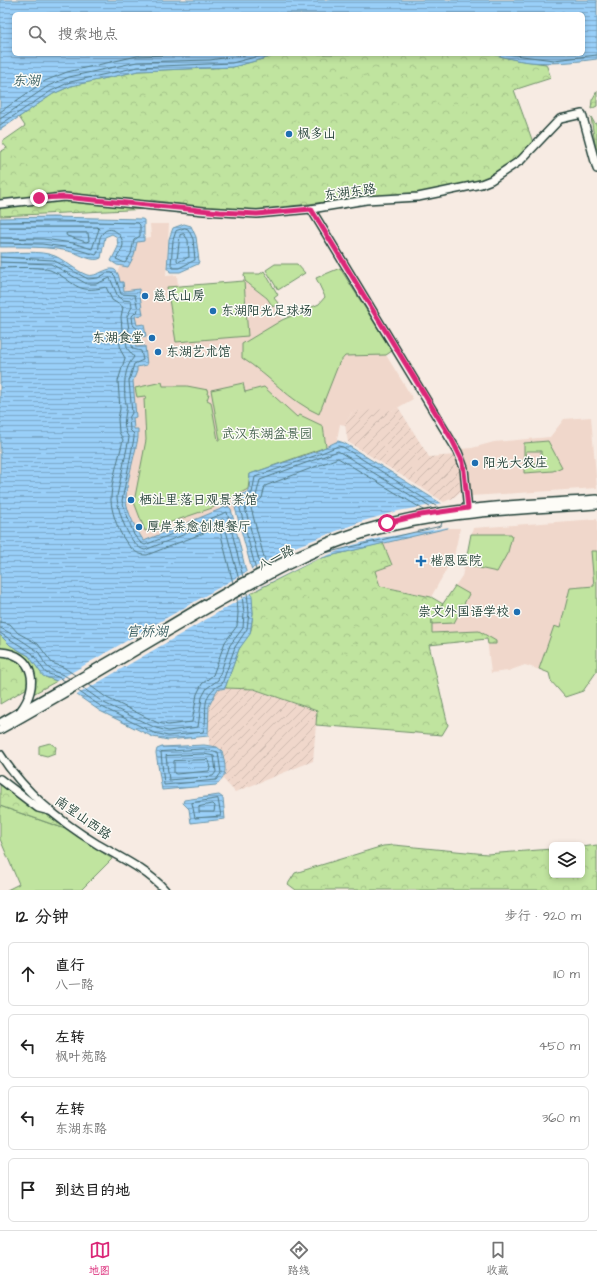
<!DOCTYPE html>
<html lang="zh">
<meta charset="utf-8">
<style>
:root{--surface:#fff;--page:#f6f6f6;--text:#222;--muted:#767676;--line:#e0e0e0;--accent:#db2777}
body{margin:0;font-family:"Architects Daughter","LXGW WenKai TC",sans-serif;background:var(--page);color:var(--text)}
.controls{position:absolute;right:12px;bottom:12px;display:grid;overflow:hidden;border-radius:6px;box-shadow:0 2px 6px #0003}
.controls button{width:36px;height:36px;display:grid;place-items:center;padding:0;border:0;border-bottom:1px solid var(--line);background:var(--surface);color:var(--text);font:20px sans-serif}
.stop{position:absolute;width:12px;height:12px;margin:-9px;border:3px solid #db2777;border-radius:50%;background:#fff}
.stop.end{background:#db2777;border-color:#fff;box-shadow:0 1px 4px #0008}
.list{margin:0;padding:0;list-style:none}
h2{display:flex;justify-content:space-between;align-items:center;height:52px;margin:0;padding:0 16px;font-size:17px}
h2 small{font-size:13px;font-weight:400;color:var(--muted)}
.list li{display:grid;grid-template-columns:26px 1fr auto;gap:12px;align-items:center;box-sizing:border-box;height:64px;margin:0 8px 8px;padding:0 8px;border:1px solid var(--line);border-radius:6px}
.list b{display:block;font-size:15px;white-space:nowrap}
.list p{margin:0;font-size:13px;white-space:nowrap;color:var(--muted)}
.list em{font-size:13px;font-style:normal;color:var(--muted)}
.icon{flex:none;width:22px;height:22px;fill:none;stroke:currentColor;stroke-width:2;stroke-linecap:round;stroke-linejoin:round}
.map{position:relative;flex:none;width:597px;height:890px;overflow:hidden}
.search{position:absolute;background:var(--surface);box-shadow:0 2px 6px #0003;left:12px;right:12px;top:12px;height:44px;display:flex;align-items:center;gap:10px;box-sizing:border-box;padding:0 14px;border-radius:6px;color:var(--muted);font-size:15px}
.sheet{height:340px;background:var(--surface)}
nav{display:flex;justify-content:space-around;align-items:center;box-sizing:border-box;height:56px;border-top:1px solid var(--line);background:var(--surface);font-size:11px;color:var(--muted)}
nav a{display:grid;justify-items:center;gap:2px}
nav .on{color:var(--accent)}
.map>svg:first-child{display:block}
.built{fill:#f0d7cb}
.industrial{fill:url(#industrial-furrows)}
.green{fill:#c0e49f;stroke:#70906a;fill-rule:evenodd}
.forest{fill:url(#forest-crowns);stroke:#70906a}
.park{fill:url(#park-tufts);stroke:#70906a}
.water{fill:url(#water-rules);stroke:#6895aa}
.pier{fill:#f7ebe3}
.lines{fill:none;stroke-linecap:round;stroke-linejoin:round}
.shore{stroke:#507782;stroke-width:1}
.secondary-casing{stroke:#1f3d34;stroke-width:10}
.secondary{stroke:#fdfcf7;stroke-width:7}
.route{stroke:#db2777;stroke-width:5}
.poi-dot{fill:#1f6fb2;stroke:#fdfcf7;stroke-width:1.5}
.labels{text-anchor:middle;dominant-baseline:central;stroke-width:3;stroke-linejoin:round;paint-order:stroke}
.poi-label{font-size:13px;fill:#1f3d34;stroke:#fdfcf7;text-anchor:start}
.street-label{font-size:13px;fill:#1f3d34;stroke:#fdfcf7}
.park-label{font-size:13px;fill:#3f5e49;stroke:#fdfcf7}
.water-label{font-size:14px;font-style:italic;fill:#3e6265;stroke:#fdfcf7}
</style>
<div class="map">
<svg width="597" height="890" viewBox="0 0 597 890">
<defs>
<pattern id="industrial-furrows" width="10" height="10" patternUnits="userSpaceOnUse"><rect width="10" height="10" fill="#f0d7cb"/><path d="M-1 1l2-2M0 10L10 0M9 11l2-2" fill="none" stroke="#cdb9af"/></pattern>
<pattern id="forest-crowns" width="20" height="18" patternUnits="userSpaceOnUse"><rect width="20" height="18" fill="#c0e49f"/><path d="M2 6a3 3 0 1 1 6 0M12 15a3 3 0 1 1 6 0" fill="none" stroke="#a5c48a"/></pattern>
<pattern id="park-tufts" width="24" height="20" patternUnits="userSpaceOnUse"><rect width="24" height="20" fill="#c0e49f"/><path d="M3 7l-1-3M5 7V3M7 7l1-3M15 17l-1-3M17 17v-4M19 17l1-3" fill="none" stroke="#a5c48a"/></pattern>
<pattern id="water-rules" width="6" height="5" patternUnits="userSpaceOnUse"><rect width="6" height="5" fill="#99cff8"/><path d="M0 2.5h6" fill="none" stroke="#7ca9ca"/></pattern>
</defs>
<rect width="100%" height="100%" fill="#f7ebe3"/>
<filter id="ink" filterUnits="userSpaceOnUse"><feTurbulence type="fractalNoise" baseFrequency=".025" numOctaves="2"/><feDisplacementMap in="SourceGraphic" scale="8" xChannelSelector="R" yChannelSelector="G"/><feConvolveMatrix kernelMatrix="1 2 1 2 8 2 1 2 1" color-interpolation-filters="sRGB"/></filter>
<g filter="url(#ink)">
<g class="built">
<path d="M150,224H169L166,276L177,275L178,286L245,281L267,298L282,320L319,304L325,297L392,351L386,355L413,399L392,411L352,412L345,425L340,424L332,465L152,550L109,507L112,285L131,240L151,237Z"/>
<path d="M591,417L597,488L470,496L469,471L461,449L472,448L494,442L550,437L564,419Z"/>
<path d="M597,519V671L583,691L565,697L551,681L549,673L525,665L508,671L491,673L487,639L429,645L427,626L462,576L473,528Z"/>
<path d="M448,528H460L454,556L431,597L380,586L375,571L391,565L383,543Z"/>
</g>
<g class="industrial">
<path d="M398,407L429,457L456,455L461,469L462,490L453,498L444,502L348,442L345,425L352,412L386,409L392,411Z"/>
<path d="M225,688L254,689L317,711L313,761L235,792L223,779L225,766L222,751L220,748L209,745V712L211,700L217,690Z"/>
</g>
<g class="green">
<path d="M275,264H297L305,273L278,290L266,270Z"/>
<path d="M340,268L392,351L386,355L345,356L339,363L319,414C289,401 269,375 242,358V344L282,320L319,304L325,297L316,278Z"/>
<path d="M264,271L278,295L274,298L278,303L273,307L267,298L245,281L244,274H260Z"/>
<path d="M244,281L248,336L176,342L167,287Z"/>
<path d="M162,382L163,386H187L208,390L207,394H209L207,400L211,402L218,440H220L211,390L243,383L245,392L264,387L297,417L300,415L323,426L326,447L250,474L248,489L212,508L145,531L134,502L146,440L144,399H146L145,396L137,397L135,388Z"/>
<path d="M548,441L562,467L553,471L524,473V443ZM526,451H541V460H538V463H530L529,461L527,460Z"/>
<path d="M471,534H511L512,536L508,552L497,572L465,565Z"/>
<path d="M591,551H597V671L583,691L565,697L551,681L549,673L539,669L554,626L560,628L570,588L594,586Z"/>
<path d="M0,806L62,828L65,827L112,859L81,890H7L19,884L0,839Z"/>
</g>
<g class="forest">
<path d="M281,54H493L517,60L546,64L551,78L514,90L534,145C519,158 501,175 481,181L416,194L366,197L258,210L204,208L151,200L149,209L0,216V152L7,148L2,142L25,126L19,117L53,94L71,86L138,71L233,67Z"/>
<path d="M597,91V106L591,109L592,100Z"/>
<path d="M591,117L595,124L597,123V157Z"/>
<path d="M383,543L392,565L375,571L380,586L431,597L443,604L432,620V633L479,631L496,641V644H488L487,639L429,645L448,725L442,735L316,725L317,711L254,689L225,688L239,649L251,630L253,613L251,593L317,559Z"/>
<path d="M0,635L10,645L29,656L45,677L57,681L33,694L29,687L0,704Z"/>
<path d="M50,743L56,747L55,753L47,756L39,754V746Z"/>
<path d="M0,784L65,827L63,828L0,806Z"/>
<path d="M394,845L487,854L552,849V875H582V847L597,845V890H296L288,884L295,873L383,846Z"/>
</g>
<path class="park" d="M455,586L469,594L454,623L432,624V620Z"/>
<g class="water">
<path d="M0,0H597V59C559,64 530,66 493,54H583V14H14V54H281L233,67L138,71L71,86L53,94L0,130Z"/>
<path d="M53,217L142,219L144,220V241L137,242L134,256L128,267L117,265L111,261L118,247L117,237L112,234L105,237L101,258C93,263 80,254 72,252C49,246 23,247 0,247V218Z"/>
<path d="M184,224L191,226L196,237L199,261L198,264L180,272H170L169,269H167L169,239L173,228Z"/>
<path d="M0,253C17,253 40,250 55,256C66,261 76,271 87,275C100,279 116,255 120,282H123L124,291L139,289L143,315L135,316L137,325L144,324L146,336L134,338L136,347L145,346L147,365L137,367V371L133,381L136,417L133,418L134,429H138V438C135,454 126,484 126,499C126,510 137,532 144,541L228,506L231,509L252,596L253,613L250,634L239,649L225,688L217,690L209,706L208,736L168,740L153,737L100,711L57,681L43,676L29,656L10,645L0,635Z"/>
<path d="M338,441L344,443L442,504L448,528L317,559L257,589L233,500L249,491L250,474L315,452Z"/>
<path d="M204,745L217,747L222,751C225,764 229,776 216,785L162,790L156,753L157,749L162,747Z"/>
<path d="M219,795L223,798L225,819L191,823L189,809L183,803L184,800Z"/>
</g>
<g class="pier">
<path d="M443,503L450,527L380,538L353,545L311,562L255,590L250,570L292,548L363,521L398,511Z"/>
<path d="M248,571L253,592L75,696L55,682Z"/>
</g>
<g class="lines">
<g class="shore">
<path d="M506,54L554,60L597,55"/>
<path d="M0,112L45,81L67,72L137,56L208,54"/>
<path d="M0,119L48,86L69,77L137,62L210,60L250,54"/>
<path d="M0,125L51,91L70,82L138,67L232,63L267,54"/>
<path d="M0,222L53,221L138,223L140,225V236L134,240L131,254L125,263L116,259C118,255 122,251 123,245C123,234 110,223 102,234C97,240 101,250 96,255L72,248L42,244L0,243"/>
<path d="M0,227H97L99,229L92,249L73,243L43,239L0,238"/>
<path d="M185,228L188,229L193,239L195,260L179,268H173L171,265L173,240L176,231Z"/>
<path d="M68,233H88L89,241L86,242L67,236L66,234Z"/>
<path d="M184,234L188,240L189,257L178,262L177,260L180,235Z"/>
<path d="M0,257L53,260L88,279L98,278L107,273H112L115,276L121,294L135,295L138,310L132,316L133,325L141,332L132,335L130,339L133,349L141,351L143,360L134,364L129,381L132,413L129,418L130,430L134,434V438L122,501L134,535L141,543L145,545L227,512L243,577"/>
<path d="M0,262L51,264L87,284H96L110,278L118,297L123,300L131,301L132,307L127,316L129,330L126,338L127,348L134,357C124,368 124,384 125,399C126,402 127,408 126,411C124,422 123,429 129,438L117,496C117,510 130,548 145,550L223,519L239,580"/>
<path d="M0,268C13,268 38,266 50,270C76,281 74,295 106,287L112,300L123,307L121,317L122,330L119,339L121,351L125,358L118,381L120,409L118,419L119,432L123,440C119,458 112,478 111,497C110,514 126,557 147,555L219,527L233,583"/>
<path d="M325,553L441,526L442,522"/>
<path d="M266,565L251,508L262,498L265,486L338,458L424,510"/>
<path d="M261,568L244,504L256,496L260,480L338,451L433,509"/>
<path d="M256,570L238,501L252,493L255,477L317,455L338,446L343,447L439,508"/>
<path d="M0,622L10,624L18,633L38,644L52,663L63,667L75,675"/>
<path d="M0,628C3,628 36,649 39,653C42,658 45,666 50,669C56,673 63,674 69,678"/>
<path d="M0,633L32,653L46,673L58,677L65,681"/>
<path d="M88,684L107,698L158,723L168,725L192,722L197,694L202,684L213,675L225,642L237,626L238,613L237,598"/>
<path d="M83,688L104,703L156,728L168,731L198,727L202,697L207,688L218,680L230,645L243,628L244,613L242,595"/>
<path d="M78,691L102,707L154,733L168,736L203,732C210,714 197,695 222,684L235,647L247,629L249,613L247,592"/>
<path d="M204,749L218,752L221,773L216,780L164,785L161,752Z"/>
<path d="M204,754L214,756L216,772L213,776L169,780L166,756Z"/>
<path d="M208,760L210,768L209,771L176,774L174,773V761Z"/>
<path d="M218,799L221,816L195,818L192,803Z"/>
<path d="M213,804L215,806L214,812H199V807Z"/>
</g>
<g class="secondary-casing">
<g id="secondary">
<path d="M0,204L64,197L204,211L257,214L311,209L366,200L418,197L481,184L491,180L521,160L560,119L582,114L597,169"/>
<path d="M311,209L458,452L464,468L468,512"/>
<path d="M0,652C35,654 39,686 21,710"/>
<path d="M0,723C45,697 91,672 136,645C210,601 284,553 368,528C442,505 520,505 597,499"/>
<path d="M0,730C74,689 146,644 220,602C263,578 305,554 352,538C425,513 519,510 597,505"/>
<path d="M0,754C24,792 59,821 97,844C121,858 146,869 165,890"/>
<path d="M0,779L38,808L50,811"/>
</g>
</g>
<use href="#secondary" class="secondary"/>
</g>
</g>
<g class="lines" filter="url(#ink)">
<path class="route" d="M39,198L64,197L220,212L257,214L311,209L451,438L463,462L468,508L420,515L387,523"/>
</g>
<g class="poi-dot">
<circle cx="289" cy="134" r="4"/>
<circle cx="145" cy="296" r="4"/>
<circle cx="213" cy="311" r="4"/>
<circle cx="152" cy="338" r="4"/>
<circle cx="158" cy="352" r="4"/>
<circle cx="475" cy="463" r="4"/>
<circle cx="131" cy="500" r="4"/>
<circle cx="139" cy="527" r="4"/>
<path d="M419 555h4v4h4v4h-4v4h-4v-4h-4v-4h4z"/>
<circle cx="517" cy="612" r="4"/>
</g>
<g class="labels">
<g class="poi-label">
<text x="297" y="134">枫多山</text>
<text x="153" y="296">慈氏山房</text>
<text x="221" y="311">东湖阳光足球场</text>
<text x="144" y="338" text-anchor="end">东湖食堂</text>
<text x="166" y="352">东湖艺术馆</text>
<text x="483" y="463">阳光大农庄</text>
<text x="139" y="500">栖沚里·落日观景茶馆</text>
<text x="147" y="527">厚岸茶愈创想餐厅</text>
<text x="430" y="561">楷恩医院</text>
<text x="509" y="612" text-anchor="end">崇文外国语学校</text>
</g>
<g class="street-label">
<text transform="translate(350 192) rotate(-8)">东湖东路</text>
<text transform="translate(276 558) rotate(-27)">八一路</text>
<text transform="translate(83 818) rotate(35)">南望山西路</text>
</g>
<g class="park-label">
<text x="267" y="434">武汉东湖盆景园</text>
</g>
<g class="water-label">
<text x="26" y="81">东湖</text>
<text x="147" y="632">官桥湖</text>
</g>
</g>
</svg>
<div class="controls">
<button><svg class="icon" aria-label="layers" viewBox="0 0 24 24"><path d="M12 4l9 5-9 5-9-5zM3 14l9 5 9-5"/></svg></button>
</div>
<div class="stop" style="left:387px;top:523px"></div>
<div class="stop end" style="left:39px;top:198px"></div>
<div class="search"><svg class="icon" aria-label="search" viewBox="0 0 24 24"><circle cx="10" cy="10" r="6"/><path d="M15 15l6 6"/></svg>搜索地点</div>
</div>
<section class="sheet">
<h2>12 分钟<small>步行 · 920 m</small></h2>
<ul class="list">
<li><svg class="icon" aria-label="ahead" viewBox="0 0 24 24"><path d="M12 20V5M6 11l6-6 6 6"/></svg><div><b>直行</b><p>八一路</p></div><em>110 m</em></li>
<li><svg class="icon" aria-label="left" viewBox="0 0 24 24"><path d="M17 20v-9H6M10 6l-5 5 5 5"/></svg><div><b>左转</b><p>枫叶苑路</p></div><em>450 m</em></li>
<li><svg class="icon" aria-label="left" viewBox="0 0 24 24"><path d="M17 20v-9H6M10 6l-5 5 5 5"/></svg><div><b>左转</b><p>东湖东路</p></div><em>360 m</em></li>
<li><svg class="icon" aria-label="arrive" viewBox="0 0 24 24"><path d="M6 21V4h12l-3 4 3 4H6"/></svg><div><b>到达目的地</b></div></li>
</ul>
</section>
<nav>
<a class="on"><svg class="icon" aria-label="map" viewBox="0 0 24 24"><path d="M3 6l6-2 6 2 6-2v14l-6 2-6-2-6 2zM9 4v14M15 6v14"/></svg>地图</a>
<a><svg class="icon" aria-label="directions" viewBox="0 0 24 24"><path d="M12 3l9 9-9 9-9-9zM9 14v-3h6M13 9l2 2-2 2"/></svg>路线</a>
<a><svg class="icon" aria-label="saved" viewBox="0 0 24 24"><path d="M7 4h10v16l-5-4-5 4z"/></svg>收藏</a>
</nav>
